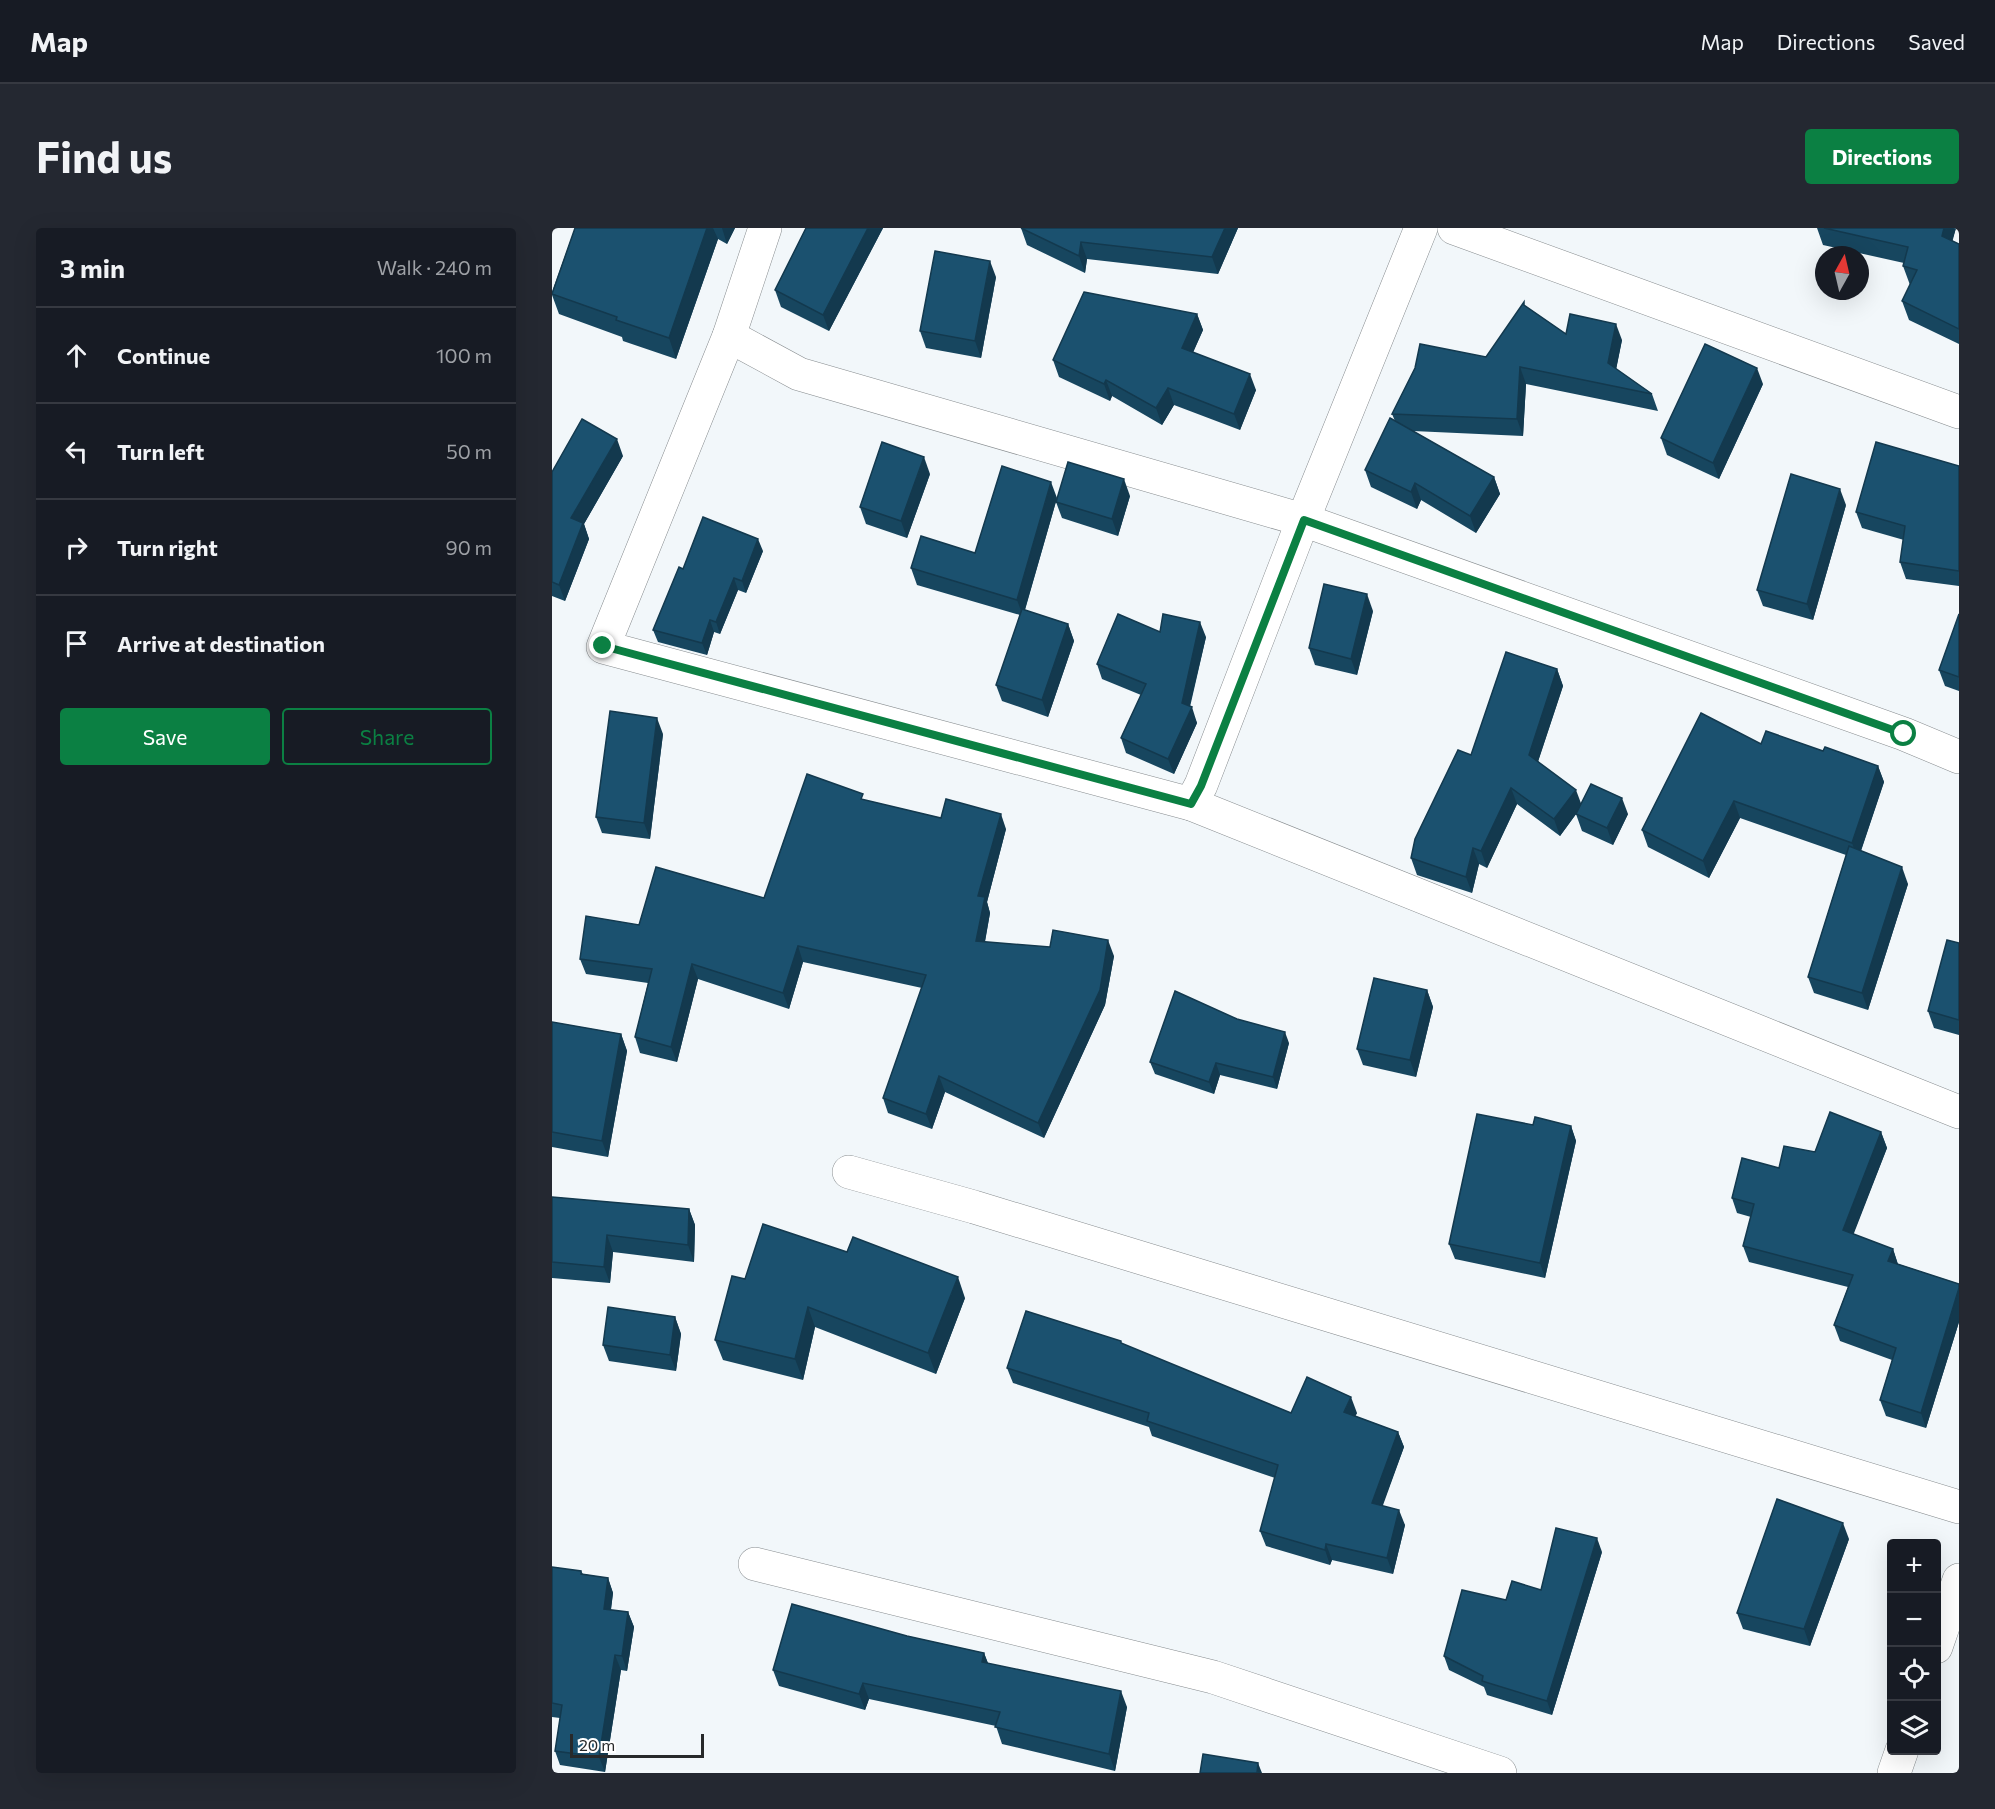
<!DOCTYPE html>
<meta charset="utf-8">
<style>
:root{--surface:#171b24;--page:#242831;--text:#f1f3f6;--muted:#9ea1a6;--line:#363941;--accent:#0b8043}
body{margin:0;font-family:Commissioner,sans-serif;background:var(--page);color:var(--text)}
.controls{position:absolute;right:18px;bottom:18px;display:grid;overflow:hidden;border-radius:6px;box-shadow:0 6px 24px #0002}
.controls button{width:54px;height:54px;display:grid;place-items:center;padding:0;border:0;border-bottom:2px solid var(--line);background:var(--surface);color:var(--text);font:30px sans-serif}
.compass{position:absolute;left:1263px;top:18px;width:54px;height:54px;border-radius:50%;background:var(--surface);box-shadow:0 6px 24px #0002;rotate:8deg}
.scale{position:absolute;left:18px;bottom:15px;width:134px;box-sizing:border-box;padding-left:6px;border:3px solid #27292a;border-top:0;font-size:16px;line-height:21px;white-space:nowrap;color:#27292a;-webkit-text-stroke:4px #fff;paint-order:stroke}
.stop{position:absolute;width:18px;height:18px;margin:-14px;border:4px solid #0b8043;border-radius:50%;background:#fff}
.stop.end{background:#0b8043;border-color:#fff;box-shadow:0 2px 6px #0008}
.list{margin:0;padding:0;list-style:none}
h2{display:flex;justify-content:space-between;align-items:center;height:78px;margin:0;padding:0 24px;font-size:26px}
h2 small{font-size:20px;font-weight:400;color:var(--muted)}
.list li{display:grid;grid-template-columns:39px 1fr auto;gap:18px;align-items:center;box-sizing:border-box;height:96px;padding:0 24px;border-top:2px solid var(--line)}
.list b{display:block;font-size:22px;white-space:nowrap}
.list em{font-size:20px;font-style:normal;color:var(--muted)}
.actions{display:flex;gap:12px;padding:18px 24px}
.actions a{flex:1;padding:14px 0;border:2px solid var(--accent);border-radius:6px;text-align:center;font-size:21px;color:var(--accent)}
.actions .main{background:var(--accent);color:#fff}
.icon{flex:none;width:33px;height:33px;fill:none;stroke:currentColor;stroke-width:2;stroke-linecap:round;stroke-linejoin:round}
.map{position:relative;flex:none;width:1407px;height:1545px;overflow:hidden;border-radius:6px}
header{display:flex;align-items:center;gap:36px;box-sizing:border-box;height:84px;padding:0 30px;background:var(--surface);border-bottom:2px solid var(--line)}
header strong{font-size:28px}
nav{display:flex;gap:33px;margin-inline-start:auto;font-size:21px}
.intro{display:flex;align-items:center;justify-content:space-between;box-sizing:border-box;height:144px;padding:0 36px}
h1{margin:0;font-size:42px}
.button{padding:15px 27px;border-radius:6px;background:var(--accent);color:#fff;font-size:21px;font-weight:700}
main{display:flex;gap:36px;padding:0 36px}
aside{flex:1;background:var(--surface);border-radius:6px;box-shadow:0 6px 24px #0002}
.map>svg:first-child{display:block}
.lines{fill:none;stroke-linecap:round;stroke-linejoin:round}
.street-casing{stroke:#878c8f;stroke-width:34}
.street{stroke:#fff;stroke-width:33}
.wall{fill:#17465f}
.shaded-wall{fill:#13394e}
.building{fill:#1b516f;stroke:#13394e;stroke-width:1.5}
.route{stroke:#0b8043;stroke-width:8}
</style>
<header>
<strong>Map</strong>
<nav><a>Map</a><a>Directions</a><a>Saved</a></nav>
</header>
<div class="intro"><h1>Find us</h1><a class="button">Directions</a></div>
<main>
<aside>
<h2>3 min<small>Walk · 240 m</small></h2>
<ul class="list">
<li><svg class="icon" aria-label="ahead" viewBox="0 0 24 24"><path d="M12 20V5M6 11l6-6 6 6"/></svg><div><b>Continue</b></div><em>100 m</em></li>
<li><svg class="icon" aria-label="left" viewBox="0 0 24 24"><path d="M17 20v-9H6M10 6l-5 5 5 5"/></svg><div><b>Turn left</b></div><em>50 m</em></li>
<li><svg class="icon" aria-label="right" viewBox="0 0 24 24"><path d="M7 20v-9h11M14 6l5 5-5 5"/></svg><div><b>Turn right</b></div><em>90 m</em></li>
<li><svg class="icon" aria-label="arrive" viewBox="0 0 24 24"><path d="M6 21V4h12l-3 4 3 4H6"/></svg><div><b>Arrive at destination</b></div></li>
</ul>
<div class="actions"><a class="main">Save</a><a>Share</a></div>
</aside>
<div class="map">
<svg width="1407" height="1545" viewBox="0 0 1407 1545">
<rect width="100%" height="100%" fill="#f2f7fa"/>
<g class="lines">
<g class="street-casing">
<g id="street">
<path d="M213,0L177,108L51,419L639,576L1407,884"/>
<path d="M902,0L1407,184"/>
<path d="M177,108L247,146L751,292L1352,506L1407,529"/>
<path d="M639,576L649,557L751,292L869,0"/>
<path d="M297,944L422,979L1407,1279"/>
<path d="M203,1336L661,1449L948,1545"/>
<path d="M1384,1419L1407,1352"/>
<path d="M1342,1545L1350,1522"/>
</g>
</g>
<use href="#street" class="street"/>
</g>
<g class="wall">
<path d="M23,0H183L175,16L166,11L124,131L71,113L70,109L7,86L0,67V64Z"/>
<path d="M254,0H331L277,103L229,79L223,62Z"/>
<path d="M469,0H686L666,46L535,31L533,45L475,17Z"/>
<path d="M1265,0H1404L1400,13L1407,16V116L1357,92L1350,73L1358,57L1351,38L1352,35L1271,17Z"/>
<path d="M444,49L429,130L374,120L368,103Z"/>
<path d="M973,78L1014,106L1070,112L1064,141L1100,166L1106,183L974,156L971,208L861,203L942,249L948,266L924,305L869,272L865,281L819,259L813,242L843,193L840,186L934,129Z"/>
<path d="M645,86L651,102L641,124L704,162L688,202L622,177L610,197L560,168L558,173L507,149L501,132Z"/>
<path d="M1211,156L1167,251L1115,227L1109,210Z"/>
<path d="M71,228L32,296L37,311L13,373L0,368V244Z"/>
<path d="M1407,238V358L1354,351L1348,334L1352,312L1310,300L1304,284Z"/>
<path d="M378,246L355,310L314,296L308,279Z"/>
<path d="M578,268L566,308L510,290L504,274Z"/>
<path d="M505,270L473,382L516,396L522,413L496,489L450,473L444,457L468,387L365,357L359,340L423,325Z"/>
<path d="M1294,277L1261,392L1211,378L1205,362Z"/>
<path d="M211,323L194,365L186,362L168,406L162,404L155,427L106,414L101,402L131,341Z"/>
<path d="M821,383L805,447L763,437L757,420Z"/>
<path d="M1407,386V463L1393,458L1387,442Z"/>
<path d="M608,404L654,409L638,479L645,495L622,546L574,525L569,510L589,467L550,451L545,436Z"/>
<path d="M1005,441L1011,458L986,533L1029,576L1076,586L1061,617L1030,603L1024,586L1008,608L965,576L935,640L927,636L920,665L865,647L859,630L919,527Z"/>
<path d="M111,506L98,611L50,605L44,589Z"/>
<path d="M1209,516L1271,523L1326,538L1332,554L1309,623L1356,656L1316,782L1262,765L1256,749L1294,627L1188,590L1157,650L1096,619L1090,602Z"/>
<path d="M313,572L389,590L454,601L435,674L438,685L433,714L562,728L553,777L492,910L393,864L380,901L336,885L331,870L370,760L251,734L237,781L146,751L125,834L88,825L83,809L96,755L34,746L28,731L87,697L212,670Z"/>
<path d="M1407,715V807L1382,800L1376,783Z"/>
<path d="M875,762L881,779L864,849L811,837L805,821Z"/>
<path d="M0,794L69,806L75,823L56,929L0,919Z"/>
<path d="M737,815L725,861L668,847L662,866L603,846L598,834Z"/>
<path d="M981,897L1019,898L1024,913L993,1050L903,1031L897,1016Z"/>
<path d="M1329,904L1335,920L1301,1006L1341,1021L1346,1036L1407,1056V1094L1374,1200L1334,1188L1328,1172L1340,1132L1288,1113L1282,1097L1296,1059L1197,1034L1191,1018L1199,989L1185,985L1180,970L1227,940L1263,924Z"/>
<path d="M0,969L137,981L143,997L142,1034L61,1024L58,1055L0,1050Z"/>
<path d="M193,1051L413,1070L384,1146L263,1099L251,1152L171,1132L163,1112Z"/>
<path d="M123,1089L129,1106L124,1143L57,1133L51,1117Z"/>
<path d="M570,1116L739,1185H805L803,1188L846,1204L852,1219L830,1278L853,1297L841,1346L780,1332L778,1337L714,1318L708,1303L723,1250L600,1208L597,1199L461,1155L455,1140Z"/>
<path d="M1297,1311L1258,1418L1191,1401L1185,1385Z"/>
<path d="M1050,1324L1000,1487L935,1467L932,1459L897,1442L892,1428L954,1372L989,1362Z"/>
<path d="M0,1339L29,1343L31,1346L56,1350L61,1365L59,1382L76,1384L82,1399L75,1443L69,1442L53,1544L8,1537L3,1523L8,1490L0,1489Z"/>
<path d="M355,1408L432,1425L436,1435L575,1479L563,1543L450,1516L444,1498L317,1471L313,1482L227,1458L221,1442Z"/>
</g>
<g class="shaded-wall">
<path d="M155,0H161L166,11L124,131L117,110Z"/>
<path d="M170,0H183L175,16Z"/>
<path d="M316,0H331L277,103L271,87Z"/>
<path d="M673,0H686L666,46L660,29Z"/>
<path d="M1392,0H1404L1397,26L1390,8Z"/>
<path d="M529,14L535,31L533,45L527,28Z"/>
<path d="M438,33L444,49L429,130L423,113Z"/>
<path d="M645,86L651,102L636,136L630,120Z"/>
<path d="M1064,96L1070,112L1062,152L1056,135Z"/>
<path d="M968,139L974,156L971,208L965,191Z"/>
<path d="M1205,140L1211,156L1167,251L1161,235Z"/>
<path d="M698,146L704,162L688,202L682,186Z"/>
<path d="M554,152L560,168L558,173L552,156Z"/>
<path d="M616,160L622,177L610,197L604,180Z"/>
<path d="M65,211L71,228L32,296L37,311L13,373L7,357L19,290Z"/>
<path d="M372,229L378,246L355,310L349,293Z"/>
<path d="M942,249L948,266L924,305L918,288Z"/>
<path d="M572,251L578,268L566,308L560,291Z"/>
<path d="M499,254L505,270L471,388L465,372Z"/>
<path d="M863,255L869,272L865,281L859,264Z"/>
<path d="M1288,261L1294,277L1261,392L1255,376Z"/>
<path d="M206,311L211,323L194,365L190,353Z"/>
<path d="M182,350L186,362L168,406L164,394Z"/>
<path d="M815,366L821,383L805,447L799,431Z"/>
<path d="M158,392L162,404L155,427L150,415Z"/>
<path d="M648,394L654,409L635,489L640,479L645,495L622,546L616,531Z"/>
<path d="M516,396L522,413L496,489L490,472Z"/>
<path d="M1005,441L1011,458L983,543L977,527Z"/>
<path d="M105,490L111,506L98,611L92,595Z"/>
<path d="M1326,538L1332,554L1306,631L1300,615Z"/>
<path d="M959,560L965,576L935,640L929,623Z"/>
<path d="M1024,562L1030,578L1008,608L1002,591Z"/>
<path d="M1070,570L1076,586L1061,617L1055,600Z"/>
<path d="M1182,573L1188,590L1157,650L1151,633Z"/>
<path d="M449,586L454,601L435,674L438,685L430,729L424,713L426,668Z"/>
<path d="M921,620L927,636L920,665L914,649Z"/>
<path d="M1350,639L1356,656L1316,782L1310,765Z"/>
<path d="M556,712L562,728L553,777L492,910L486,895Z"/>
<path d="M246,718L251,734L237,781L231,765Z"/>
<path d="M140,736L146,751L125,834L119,819Z"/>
<path d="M875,762L881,779L864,849L858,832Z"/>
<path d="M733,804L737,815L725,861L721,849Z"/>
<path d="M69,806L75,823L56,929L50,913Z"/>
<path d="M664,835L668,847L662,866L657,854Z"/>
<path d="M387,848L393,864L380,901L374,886Z"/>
<path d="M1019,898L1024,913L993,1050L988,1035Z"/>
<path d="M1329,904L1335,920L1297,1018L1291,1002Z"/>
<path d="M137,981L143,997L142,1034L136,1017Z"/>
<path d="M55,1007L61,1024L58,1055L52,1039Z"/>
<path d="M1341,1021L1346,1037L1336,1033Z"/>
<path d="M406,1049L413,1070L384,1146L376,1125Z"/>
<path d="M1407,1060V1094L1374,1200L1369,1185Z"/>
<path d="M256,1079L263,1099L251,1152L243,1131Z"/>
<path d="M123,1089L129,1106L124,1143L118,1127Z"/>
<path d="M799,1169L805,1185L798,1199L792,1184Z"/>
<path d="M846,1204L852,1219L826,1291L820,1275Z"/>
<path d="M847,1282L853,1297L841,1346L835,1330Z"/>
<path d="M1291,1295L1297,1311L1258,1418L1252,1401Z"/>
<path d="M1045,1310L1050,1324L1000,1487L995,1473Z"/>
<path d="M774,1316L780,1332L778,1337L773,1322Z"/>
<path d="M56,1350L61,1365L57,1395L52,1381Z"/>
<path d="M76,1384L82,1399L75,1443L70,1428Z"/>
<path d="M432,1425L438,1441L430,1434Z"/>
<path d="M63,1427L69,1442L53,1544L47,1529Z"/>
<path d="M311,1455L317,1471L313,1482L307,1466Z"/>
<path d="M569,1463L575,1479L563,1543L557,1526Z"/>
<path d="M706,1535L710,1545H705Z"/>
</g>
<g class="building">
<path d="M23,0H155L117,110L64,92L65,89L0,66Z"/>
<path d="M254,0H316L271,87L223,62Z"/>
<path d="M469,0H673L660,29L529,14L527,28Z"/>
<path d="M1272,0H1392L1390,8L1407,16V101L1350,73L1365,42L1351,38L1356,19Z"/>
<path d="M383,23L438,33L423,113L368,103Z"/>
<path d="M532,64L645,86L630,120L698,146L682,186L616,160L604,180L554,152L552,156L501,132Z"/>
<path d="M972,74V77L1014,106L1018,86L1064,96L1056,135L1100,166L968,139L965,191L840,186L863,140L868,116L934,129Z"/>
<path d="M1153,116L1205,140L1161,235L1109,210Z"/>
<path d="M838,190L942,249L918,288L863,255L859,264L813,242Z"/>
<path d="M30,191L65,211L19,290L31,295L7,357L0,354V244Z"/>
<path d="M330,214L372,229L349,293L308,279Z"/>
<path d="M1324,214L1407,238V343L1348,334L1353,298L1304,284Z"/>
<path d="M516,234L572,251L560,291L504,274Z"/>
<path d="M450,238L499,254L465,372L359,340L369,308L423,325Z"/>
<path d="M1239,246L1288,261L1255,376L1205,362Z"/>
<path d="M151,289L206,311L190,353L182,350L164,394L158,392L150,415L101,402L127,339L131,341Z"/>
<path d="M772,356L815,366L799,431L757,420Z"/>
<path d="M470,381L516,396L490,472L444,457Z"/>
<path d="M566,386L608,404L611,386L648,394L630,475L640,479L616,531L569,510L594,456L545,436Z"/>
<path d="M1407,386V449L1387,442Z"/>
<path d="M954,424L1005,441L977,527L1024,562L1002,591L959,560L929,623L921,620L914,649L859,630L863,611L906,522L919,527Z"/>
<path d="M58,483L105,490L92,595L44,589Z"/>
<path d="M1149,485L1209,516L1214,503L1271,523L1273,519L1326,538L1300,615L1182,573L1151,633L1090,602Z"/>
<path d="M255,546L311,566L309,571L389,590L394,571L449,586L426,668L433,669L424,713L498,719L501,702L556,712L548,762L486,895L387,848L374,886L331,870L374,747L246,718L231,765L140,736L119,819L83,809L100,741L28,731L34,688L87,697L104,639L212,670Z"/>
<path d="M1039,556L1070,570L1055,600L1024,586Z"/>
<path d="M1297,618L1350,639L1310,765L1256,749Z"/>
<path d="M1395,712L1407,715V792L1376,783Z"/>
<path d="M822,750L875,762L858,832L805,821Z"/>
<path d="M623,763L685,791L733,804L721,849L664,835L657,854L598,834Z"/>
<path d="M0,794L69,806L50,913L0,904Z"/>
<path d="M1278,884L1329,904L1291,1002L1341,1021L1336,1033L1407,1056V1060L1369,1185L1328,1172L1344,1120L1282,1097L1301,1047L1191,1018L1202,976L1180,970L1190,930L1227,940L1232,918L1263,924Z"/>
<path d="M925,886L981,897L983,889L1019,898L988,1035L897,1016Z"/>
<path d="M0,969L137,981L136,1017L55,1007L52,1039L0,1034Z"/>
<path d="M211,996L295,1024L301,1009L406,1049L376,1125L256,1079L243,1131L163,1112L180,1048L193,1051Z"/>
<path d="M56,1079L123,1089L118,1127L51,1117Z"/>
<path d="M474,1083L569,1113V1115L739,1185L755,1149L799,1169L792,1184L846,1204L820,1275L847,1282L835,1330L774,1316L773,1322L708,1303L726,1237L595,1193L597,1185L455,1140Z"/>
<path d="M1225,1271L1291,1295L1252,1401L1185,1385Z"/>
<path d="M1004,1300L1045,1310L995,1473L930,1453L931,1448L892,1428L910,1362L954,1372L960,1353L989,1362Z"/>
<path d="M0,1339L29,1343V1346L56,1350L52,1381L76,1384L70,1428L63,1427L47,1529L3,1523L10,1477L0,1475Z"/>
<path d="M240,1376L355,1408L432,1425L430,1434L569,1463L557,1526L443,1499L448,1484L311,1455L307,1466L221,1442Z"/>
<path d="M651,1526L706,1535L705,1545H648Z"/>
</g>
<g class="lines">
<path class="route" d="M51,418L639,576L649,558L752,292L1352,506"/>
</g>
</svg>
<div class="controls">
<button>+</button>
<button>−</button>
<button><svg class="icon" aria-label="locate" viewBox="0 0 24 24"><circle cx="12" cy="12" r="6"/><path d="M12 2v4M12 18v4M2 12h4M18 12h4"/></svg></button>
<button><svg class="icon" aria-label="layers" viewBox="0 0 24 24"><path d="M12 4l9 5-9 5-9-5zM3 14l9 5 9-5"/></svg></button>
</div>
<svg class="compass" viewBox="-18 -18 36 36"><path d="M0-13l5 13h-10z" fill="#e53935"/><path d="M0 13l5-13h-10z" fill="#9ea1a6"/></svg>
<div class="scale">20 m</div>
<div class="stop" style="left:1352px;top:506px"></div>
<div class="stop end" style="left:51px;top:418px"></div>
</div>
</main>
